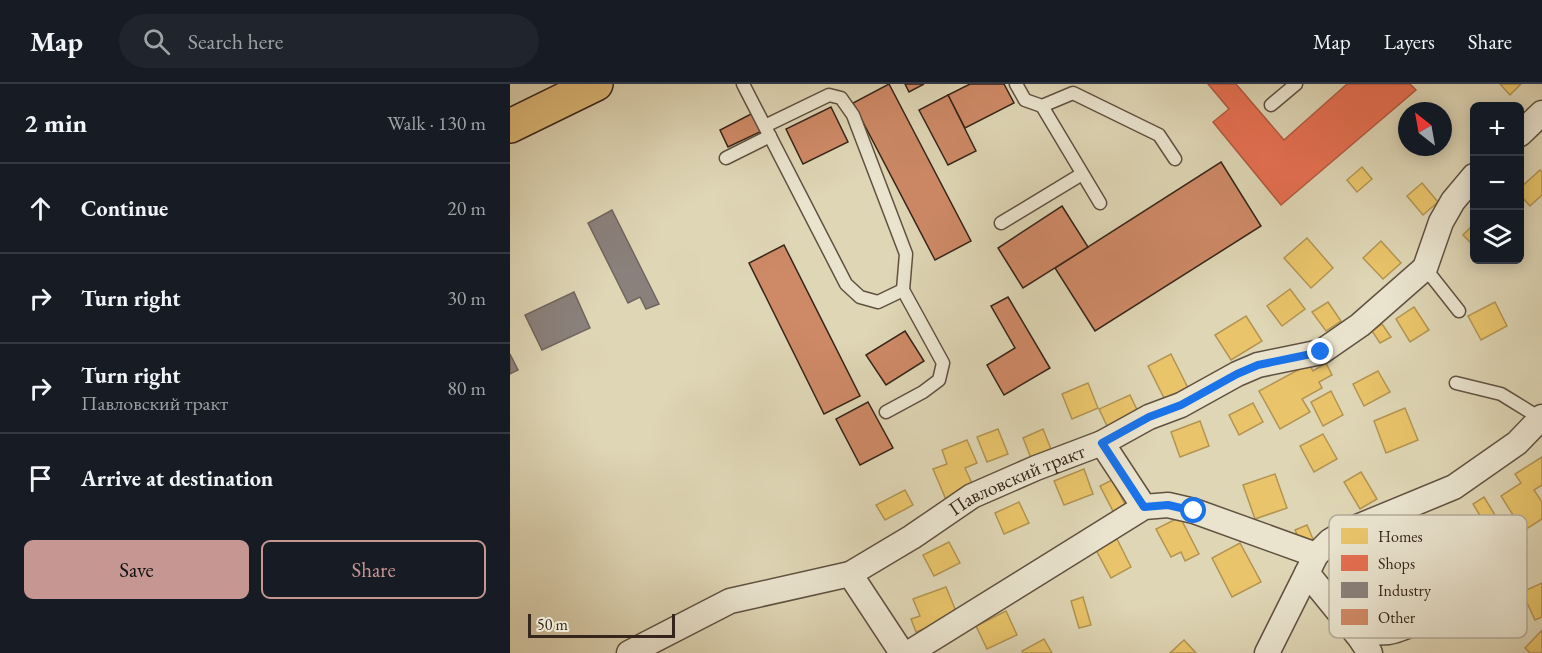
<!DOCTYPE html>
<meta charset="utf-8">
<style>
:root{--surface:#171b24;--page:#20242c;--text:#f1f3f6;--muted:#9ea1a6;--line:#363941;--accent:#c59692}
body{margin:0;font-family:"EB Garamond",serif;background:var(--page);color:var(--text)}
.controls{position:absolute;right:18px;top:18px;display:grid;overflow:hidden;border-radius:9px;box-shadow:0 3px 15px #0003}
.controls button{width:54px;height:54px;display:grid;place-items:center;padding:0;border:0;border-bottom:2px solid var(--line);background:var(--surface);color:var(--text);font:30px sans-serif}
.compass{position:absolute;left:888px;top:18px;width:54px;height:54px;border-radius:50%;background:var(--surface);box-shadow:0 3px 15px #0003;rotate:329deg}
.scale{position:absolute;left:18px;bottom:15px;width:147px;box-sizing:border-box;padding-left:6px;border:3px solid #36251a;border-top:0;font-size:16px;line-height:21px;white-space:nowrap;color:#36251a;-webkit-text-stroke:4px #eae4cf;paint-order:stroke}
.stop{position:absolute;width:18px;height:18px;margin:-14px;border:4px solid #1a73e8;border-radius:50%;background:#fff}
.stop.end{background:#1a73e8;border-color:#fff;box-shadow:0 2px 6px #0008}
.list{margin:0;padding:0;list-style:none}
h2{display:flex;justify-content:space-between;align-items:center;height:78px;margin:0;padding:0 24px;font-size:26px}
h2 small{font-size:20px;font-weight:400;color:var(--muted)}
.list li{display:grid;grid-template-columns:39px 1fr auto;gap:18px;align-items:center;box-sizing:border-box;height:90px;padding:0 24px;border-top:2px solid var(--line)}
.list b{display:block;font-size:22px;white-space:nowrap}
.list p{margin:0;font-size:20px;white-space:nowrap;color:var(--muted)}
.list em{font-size:20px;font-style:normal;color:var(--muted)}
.actions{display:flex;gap:12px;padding:18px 24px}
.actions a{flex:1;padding:14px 0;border:2px solid var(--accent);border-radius:9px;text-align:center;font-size:21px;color:var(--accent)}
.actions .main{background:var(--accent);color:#111}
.icon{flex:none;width:33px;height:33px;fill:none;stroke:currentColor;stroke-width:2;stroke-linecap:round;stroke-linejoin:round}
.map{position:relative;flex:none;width:1032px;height:569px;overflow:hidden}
header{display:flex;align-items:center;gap:36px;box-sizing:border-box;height:84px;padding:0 30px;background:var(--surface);border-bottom:2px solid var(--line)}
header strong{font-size:28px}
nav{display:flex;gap:33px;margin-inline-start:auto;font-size:21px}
.search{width:420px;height:54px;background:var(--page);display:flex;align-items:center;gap:15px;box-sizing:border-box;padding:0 21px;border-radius:33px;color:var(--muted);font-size:22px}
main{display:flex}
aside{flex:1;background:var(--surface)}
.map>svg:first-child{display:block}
.homes{fill:#e9c46a;stroke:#b39452;stroke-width:1.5}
.shops{fill:#e76f51;stroke:#b25940;stroke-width:1.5}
.industry{fill:#8a817c;stroke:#71655f;stroke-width:1.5}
.building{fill:#ce8966;stroke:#36251a;stroke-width:1.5}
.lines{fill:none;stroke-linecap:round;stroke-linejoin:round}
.service-casing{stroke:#605141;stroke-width:15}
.minor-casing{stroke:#605141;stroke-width:27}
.primary-casing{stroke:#36251a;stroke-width:36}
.service{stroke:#eae4cf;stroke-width:12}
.minor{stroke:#eae4cf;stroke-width:24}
.primary{stroke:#e0bb7a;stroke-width:33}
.route{stroke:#1a73e8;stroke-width:8}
.labels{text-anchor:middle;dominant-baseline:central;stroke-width:6;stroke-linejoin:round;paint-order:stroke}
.street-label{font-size:20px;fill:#36251a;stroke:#eae4cf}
.key{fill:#eae4cf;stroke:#b4ab99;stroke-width:1.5}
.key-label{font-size:16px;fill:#36251a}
</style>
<header>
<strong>Map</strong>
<div class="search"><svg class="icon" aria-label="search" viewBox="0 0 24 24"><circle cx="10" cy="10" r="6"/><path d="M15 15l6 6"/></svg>Search here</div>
<nav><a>Map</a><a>Layers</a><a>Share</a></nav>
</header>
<main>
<aside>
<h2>2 min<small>Walk · 130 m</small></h2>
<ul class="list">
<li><svg class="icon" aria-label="ahead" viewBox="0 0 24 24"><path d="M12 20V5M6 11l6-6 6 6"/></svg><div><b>Continue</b></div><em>20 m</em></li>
<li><svg class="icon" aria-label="right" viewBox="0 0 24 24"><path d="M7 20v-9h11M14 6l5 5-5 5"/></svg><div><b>Turn right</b></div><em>30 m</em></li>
<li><svg class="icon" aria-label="right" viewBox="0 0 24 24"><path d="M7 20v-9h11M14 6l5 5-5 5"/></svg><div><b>Turn right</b><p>Павловский тракт</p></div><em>80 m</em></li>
<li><svg class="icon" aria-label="arrive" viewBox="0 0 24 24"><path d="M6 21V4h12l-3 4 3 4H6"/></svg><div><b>Arrive at destination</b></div></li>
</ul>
<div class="actions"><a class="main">Save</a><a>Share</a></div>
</aside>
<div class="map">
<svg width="1032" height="569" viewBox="0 0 1032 569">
<rect width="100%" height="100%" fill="#dfd6b5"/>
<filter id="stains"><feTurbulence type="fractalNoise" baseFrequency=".00333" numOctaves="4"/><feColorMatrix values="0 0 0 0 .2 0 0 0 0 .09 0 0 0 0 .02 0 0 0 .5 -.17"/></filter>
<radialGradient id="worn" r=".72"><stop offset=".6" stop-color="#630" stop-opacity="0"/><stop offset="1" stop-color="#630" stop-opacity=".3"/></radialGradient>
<g class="homes">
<path d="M990,0H1011L1000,11Z"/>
<path d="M852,83L862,95L847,108L837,96Z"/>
<path d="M1030,86L1032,88V111L1020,122L1010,111V104Z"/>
<path d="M912,99L928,118L913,131L897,112Z"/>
<path d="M964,140V162L953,151Z"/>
<path d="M797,154L823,184L801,204L774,174Z"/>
<path d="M871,157L891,179L873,195L853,174Z"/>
<path d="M780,205L795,225L772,242L757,222Z"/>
<path d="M818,218L831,237L816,247L802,228Z"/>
<path d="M985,218L997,242L971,256L958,232Z"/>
<path d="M904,223L919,246L900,258L886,235Z"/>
<path d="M736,232L752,257L721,276L705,251Z"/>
<path d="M872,240L881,253L870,259L862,247Z"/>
<path d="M661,270L679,306L656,318L638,282Z"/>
<path d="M816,279L822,291L809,298L812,304L792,315L800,328L770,345L749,307L799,280L803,287Z"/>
<path d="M868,287L880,308L854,322L843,300Z"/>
<path d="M578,299L588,324L562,335L552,310Z"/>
<path d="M821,307L833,331L813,342L801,318Z"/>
<path d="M620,311L630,332L599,346L589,325Z"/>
<path d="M743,319L753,338L729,351L719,331Z"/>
<path d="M895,324L908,356L876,369L864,337Z"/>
<path d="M690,337L699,362L670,373L661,348Z"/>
<path d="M488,345L498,370L477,378L467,353Z"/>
<path d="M533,345L543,370L523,379L513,354Z"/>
<path d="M813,350L827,375L804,388L790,362Z"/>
<path d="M457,356L467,379L455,384L465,406L437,418L423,385L437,380L432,366Z"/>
<path d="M1032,373V401L1024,406L1032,418V435L1013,447L991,412L1011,399L1005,390Z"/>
<path d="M574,385L583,410L554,421L544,397Z"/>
<path d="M851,388L867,415L850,425L834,398Z"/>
<path d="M765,390L777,424L745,435L733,401Z"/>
<path d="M602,396L617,424L605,431L590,402Z"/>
<path d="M395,406L403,421L375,436L366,421Z"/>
<path d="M974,413L985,431L974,438L963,420Z"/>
<path d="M509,418L519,439L494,450L485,429Z"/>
<path d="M670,433L689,470L675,477L671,468L661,473L646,445Z"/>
<path d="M797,441L803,455L791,460L785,446Z"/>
<path d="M607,455L621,483L601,494L586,466Z"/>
<path d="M439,458L450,479L424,492L413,471Z"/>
<path d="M730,459L751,498L722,513L702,474Z"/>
<path d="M1032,499V533L1025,536L1012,508Z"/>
<path d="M436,503L448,532L406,548L401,535L410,532L403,515Z"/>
<path d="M573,513L581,541L569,544L561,517Z"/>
<path d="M496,527L507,551L477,565L466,542Z"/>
<path d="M1032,546V569H1020L1015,564Z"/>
<path d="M534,555L542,569H513L512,567Z"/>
<path d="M674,556L686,569H660Z"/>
</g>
<path class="shops" d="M698,0H726L774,56L837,0H900L906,6L771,121L703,38L719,25Z"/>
<g class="industry">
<path d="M102,126L149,220L136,225L130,213L118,219L78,139Z"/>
<path d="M64,208L80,244L32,266L15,231Z"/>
<path d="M0,270L8,286L0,290Z"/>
</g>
<g class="building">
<path d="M379,0L461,157L425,176L343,19Z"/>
<path d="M395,0H414L399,8Z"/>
<path d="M460,0H494L504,19L455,44L438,11Z"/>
<path d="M438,11L466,67L438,81L409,26Z"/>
<path d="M321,23L338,58L293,80L276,45Z"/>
<path d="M243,29L252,47L218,63L210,46Z"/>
<path d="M711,78L751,142L585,247L545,184Z"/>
<path d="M552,122L578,163L513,204L488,164Z"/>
<path d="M274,161L350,312L314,330L239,179Z"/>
<path d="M498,213L540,284L494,311L477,281L505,264L481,222Z"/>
<path d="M395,247L414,277L376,301L356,271Z"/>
<path d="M358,318L383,364L350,381L326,335Z"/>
</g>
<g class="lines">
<g class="service-casing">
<g id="service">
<path d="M233,0L336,200L350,213L368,218L393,206"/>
<path d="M506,0L515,16L532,22L563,9L649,51L665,75"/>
<path d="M761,21L786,0"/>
<path d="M532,22L590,119"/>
<path d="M255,42L319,11L331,14L343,31L396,170L393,206L433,279L429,296L413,308L376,328"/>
<path d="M216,74L260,52"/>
<path d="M491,139L572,90"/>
<path d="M915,184L949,227"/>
<path d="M946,299L991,310L1030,334"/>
<path d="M850,554C859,554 870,555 879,554C909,550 948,513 975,539"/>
</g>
</g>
<g class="minor-casing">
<g id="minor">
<path d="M1010,50L1032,29"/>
<path d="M592,359L634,423"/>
<path d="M797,489L850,554L860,569"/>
<path d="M340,490L392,569"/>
<path id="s1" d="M119,569L220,517L340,490L402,453L462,412L526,384L592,359L639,333L671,321L727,290L748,281L811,268L850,241L915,184L931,138L943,117L964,92"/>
<path d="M399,569L634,423L658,421L684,427L806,471"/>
<path d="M757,569L806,471L820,457L835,448L944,403L1007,359L1032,333"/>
</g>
</g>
<g class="primary-casing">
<path id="primary" d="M0,42L86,0"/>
</g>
<use href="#service" class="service"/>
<use href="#minor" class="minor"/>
<use href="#primary" class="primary"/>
</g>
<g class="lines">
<path class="route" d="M684,427L658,421L634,423L592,359L639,333L671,321L727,290L748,281L811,268"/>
</g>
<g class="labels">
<g class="street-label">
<text stroke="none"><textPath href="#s1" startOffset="429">Павловский тракт</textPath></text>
</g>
</g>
<rect x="819" y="431" width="198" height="123" rx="9" class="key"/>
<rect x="831" y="444" width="27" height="16" fill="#e9c46a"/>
<rect x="831" y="471" width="27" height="16" fill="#e76f51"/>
<rect x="831" y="498" width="27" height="16" fill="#8a817c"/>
<rect x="831" y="525" width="27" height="16" fill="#ce8966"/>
<g class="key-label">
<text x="868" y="458">Homes</text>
<text x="868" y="485">Shops</text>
<text x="868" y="512">Industry</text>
<text x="868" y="539">Other</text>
</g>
<rect width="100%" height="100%" filter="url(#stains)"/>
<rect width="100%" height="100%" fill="url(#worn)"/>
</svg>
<div class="controls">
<button>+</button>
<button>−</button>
<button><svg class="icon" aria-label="layers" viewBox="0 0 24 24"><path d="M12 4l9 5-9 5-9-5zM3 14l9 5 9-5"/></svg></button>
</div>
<svg class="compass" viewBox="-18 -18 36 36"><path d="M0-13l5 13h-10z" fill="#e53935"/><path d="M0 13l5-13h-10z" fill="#9ea1a6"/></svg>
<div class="scale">50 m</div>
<div class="stop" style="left:684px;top:427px"></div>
<div class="stop end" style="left:811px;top:268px"></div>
</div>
</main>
